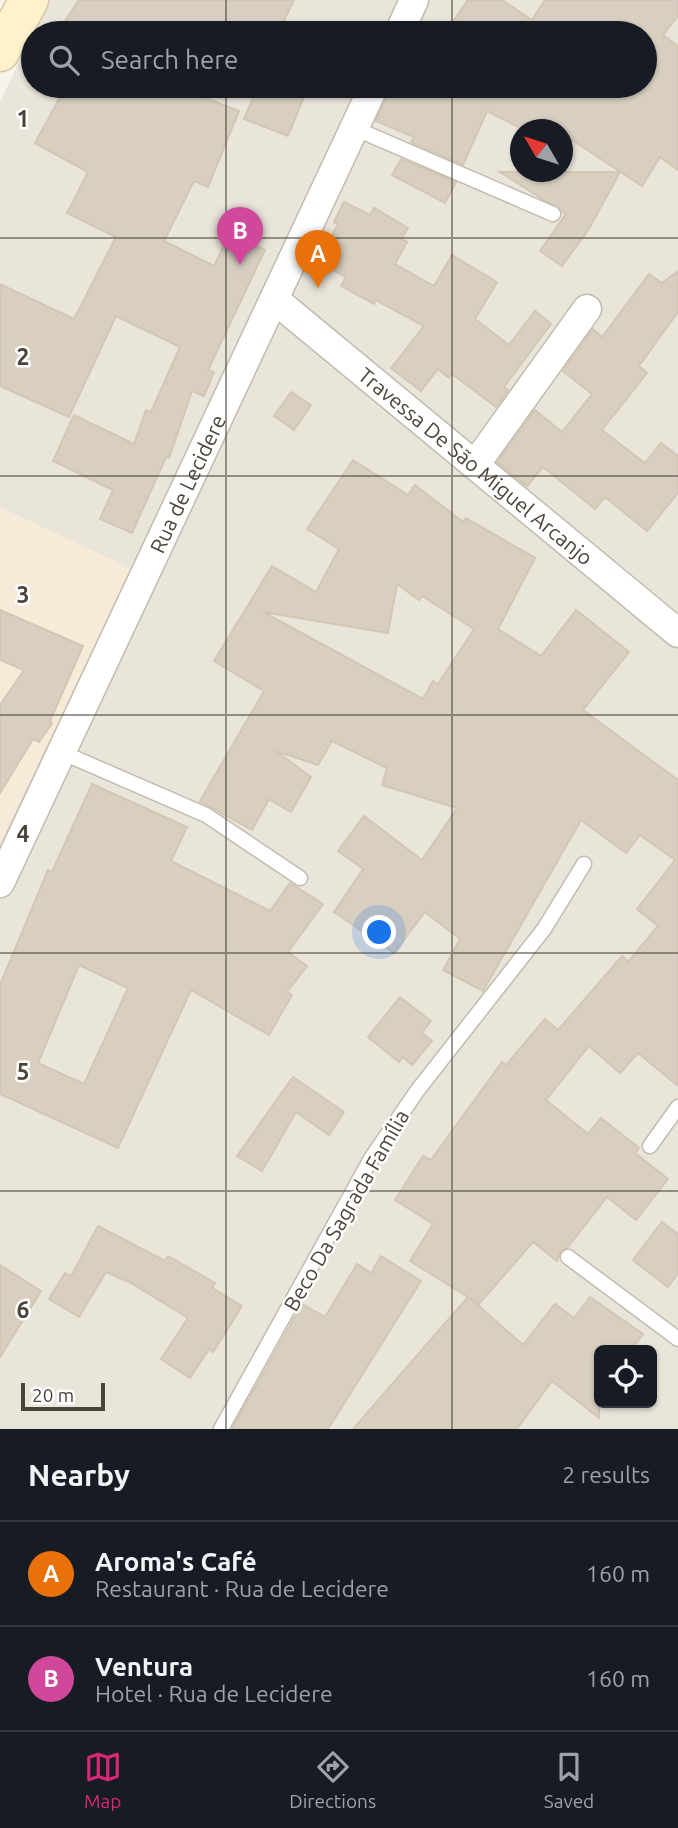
<!DOCTYPE html>
<meta charset="utf-8">
<style>
:root{--surface:#171b24;--page:#242831;--text:#f1f3f6;--muted:#9ea1a6;--line:#363941;--accent:#db2777}
body{margin:0;font-family:Ubuntu,sans-serif;background:var(--page);color:var(--text)}
.controls{position:absolute;right:21px;bottom:21px;display:grid;overflow:hidden;border-radius:10px;box-shadow:0 2px 5px #0004}
.controls button{width:63px;height:63px;display:grid;place-items:center;padding:0;border:0;border-bottom:2px solid var(--line);background:var(--surface);color:var(--text);font:35px sans-serif}
.compass{position:absolute;left:510px;top:119px;width:63px;height:63px;border-radius:50%;background:var(--surface);box-shadow:0 2px 5px #0004;rotate:309deg}
.scale{position:absolute;left:21px;bottom:18px;width:84px;box-sizing:border-box;padding-left:7px;border:4px solid #4b4439;border-top:0;font-size:19px;line-height:24px;white-space:nowrap;color:#4b4439;-webkit-text-stroke:5px #fff;paint-order:stroke}
.you{position:absolute;left:380px;top:933px;width:24px;height:24px;margin:-18px;border:5px solid #fff;border-radius:50%;background:#1a73e8;box-shadow:0 0 0 10px #1a73e833}
.badge{display:grid;place-items:center;width:46px;height:46px;border-radius:50%;background:var(--accent);color:#fff;font-size:23px;font-weight:700}
.pin{position:absolute;translate:-50% -58px;filter:drop-shadow(0 2px 4px #0008)}
.pin::after{content:'';position:absolute;top:37px;width:24px;height:21px;background:inherit;clip-path:polygon(0 0,100% 0,50% 100%)}
.list{margin:0;padding:0;list-style:none}
h2{display:flex;justify-content:space-between;align-items:center;height:91px;margin:0;padding:0 28px;font-size:30px}
h2 small{font-size:23px;font-weight:400;color:var(--muted)}
.list li{display:grid;grid-template-columns:46px 1fr auto;gap:21px;align-items:center;box-sizing:border-box;height:105px;padding:0 28px;border-top:2px solid var(--line)}
.list b{display:block;font-size:26px;white-space:nowrap}
.list p{margin:0;font-size:23px;white-space:nowrap;color:var(--muted)}
.list em{font-size:23px;font-style:normal;color:var(--muted)}
.icon{flex:none;width:38px;height:38px;fill:none;stroke:currentColor;stroke-width:2;stroke-linecap:round;stroke-linejoin:round}
.map{position:relative;flex:none;width:678px;height:1429px;overflow:hidden}
.search{position:absolute;background:var(--surface);box-shadow:0 2px 5px #0004;left:21px;right:21px;top:21px;height:77px;display:flex;align-items:center;gap:18px;box-sizing:border-box;padding:0 24px;border-radius:38px;color:var(--muted);font-size:26px}
.sheet{height:301px;background:var(--surface)}
nav{display:flex;justify-content:space-around;align-items:center;box-sizing:border-box;height:98px;border-top:2px solid var(--line);background:var(--surface);font-size:19px;color:var(--muted)}
nav a{display:grid;justify-items:center;gap:4px}
nav .on{color:var(--accent)}
.map>svg:first-child{display:block}
.residential{fill:#eae5da;fill-rule:evenodd}
.commercial{fill:#f7ead8}
.building{fill:#d8cfc1;stroke:#d3c7b4;stroke-width:2;fill-rule:evenodd}
.lines{fill:none;stroke-linecap:round;stroke-linejoin:round}
.service-casing{stroke:#c2bbae;stroke-width:17}
.minor-casing{stroke:#c2bbae;stroke-width:31}
.secondary-casing{stroke:#d6c79b;stroke-width:41}
.service{stroke:#fff;stroke-width:14}
.minor{stroke:#fff;stroke-width:28}
.secondary{stroke:#fff3cd;stroke-width:38}
.grid{fill:none;stroke:#4b4439;stroke-width:2;stroke-opacity:0.55}
.labels{text-anchor:middle;dominant-baseline:central;stroke-width:5;stroke-linejoin:round;paint-order:stroke}
.street-label{font-size:21px;fill:#4b4439;stroke:#fff}
.grid-label{font-size:23px;text-anchor:middle;font-weight:bold;fill:#4b4439;stroke:#fff;stroke-width:5;stroke-linejoin:round;paint-order:stroke}
</style>
<div class="map">
<svg width="678" height="1429" viewBox="0 0 678 1429">
<rect width="100%" height="100%" fill="#f6f3ec"/>
<path class="residential" d="M50,0H678V1429H0V102L33,34V86H645V33H34ZM520,130H562V172H520ZM599,1350H652V1403H599Z"/>
<path class="commercial" d="M0,507L132,569L0,843Z"/>
<g class="building">
<path d="M79,0H294L278,33H57Z"/>
<path d="M468,0H502L532,20L545,0H678V16L663,35L678,46V170L660,157L642,186L563,134V130H524L487,111L463,165L411,142L414,137L376,121L390,86H645V33H445Z"/>
<path d="M66,86H176L239,111L208,187L194,181L164,241L214,266L230,233L265,250L208,370L214,372L204,396L192,391L169,458L166,457L132,533L100,519L113,490L53,461L74,415L134,444L146,410L151,412L180,347L116,316L69,417L0,386V284L74,319L116,237L67,213L88,172L35,143Z"/>
<path d="M258,86H277L304,97L288,136L244,119Z"/>
<path d="M401,159L456,182L445,203L392,175Z"/>
<path d="M500,172H620L589,229L562,266L540,251L566,214Z"/>
<path d="M344,202L370,215L374,208L408,228L401,239L407,242L395,264L434,286L452,255L497,282L475,319L509,345L535,311L551,324L504,387L508,390L496,407L452,374L449,378L438,369L421,391L391,368L424,326L376,300L374,304L341,286L346,277L318,262L338,224L334,222Z"/>
<path d="M678,271V312L639,366L647,373L602,430L645,463L661,443L678,456V493L647,531L605,497L595,509L543,467L527,486L497,462L535,410L562,432L592,394L563,371L593,329L602,337L649,274L662,283Z"/>
<path d="M291,392L311,405L294,430L274,416Z"/>
<path d="M353,460L408,495L415,485L463,522L466,518L535,558L498,629L541,656L576,610L629,652L583,710L678,780V1086L638,1053L620,1073L589,1046L546,1100L588,1134L601,1118L639,1148L635,1153L668,1179L636,1220L607,1197L567,1248L561,1251L557,1261L533,1242L479,1304L470,1298L523,1345L555,1304L574,1318L590,1297L643,1334L631,1350H599V1418L552,1381L517,1429H353L468,1297L410,1261L433,1224L395,1200L423,1156L431,1160L502,1062L506,1065L545,1019L558,1030L622,956L628,962L658,926L637,909L675,860L640,835L626,853L581,820L483,991L443,970L460,939L425,912L394,953L334,912L363,869L338,851L364,816L422,860L457,808L382,785L387,768L332,741L318,765L276,751L311,777L291,812L269,799L252,830L200,801L264,691L214,661L272,566L316,592L339,549L307,529ZM397,584L419,600L422,596L474,629L438,684L433,681L423,699L263,612L388,633Z"/>
<path d="M0,610L83,646L50,721L52,723L39,742L33,739L0,793V705L24,670L0,660Z"/>
<path d="M92,784L187,827L171,861L270,911L290,883L323,904L288,952L307,966L287,992L292,995L269,1035L191,990L118,1148L0,1094V985L48,870L52,872ZM79,965L128,988L84,1084L38,1063Z"/>
<path d="M400,997L431,1021L422,1033L432,1041L412,1065L403,1057L399,1062L368,1037Z"/>
<path d="M293,1077L344,1112L329,1135L296,1112L262,1171L237,1156Z"/>
<path d="M662,1222L678,1234V1273L668,1287L633,1260Z"/>
<path d="M98,1226L165,1261L168,1256L215,1283L212,1288L242,1306L213,1352L209,1349L190,1378L161,1359L188,1318L131,1283L106,1272L79,1317L49,1299L65,1273L71,1276Z"/>
<path d="M381,1256L421,1281L328,1429H232L302,1304L325,1317L357,1264L371,1273Z"/>
<path d="M0,1265L41,1291L0,1357Z"/>
</g>
<g class="lines">
<g class="service-casing">
<g id="service">
<path d="M354,128L553,214"/>
<path d="M61,752L206,815L300,878"/>
<path d="M650,1146L678,1107"/>
<path d="M568,1257L678,1339"/>
<path d="M221,1429L372,1157L417,1091L544,929L584,864"/>
</g>
</g>
<g class="minor-casing">
<g id="minor">
<path d="M399,33L414,0"/>
<path id="s1" d="M274,299L678,633"/>
<path d="M475,465L587,309"/>
<path id="s2" d="M0,883L374,86"/>
</g>
</g>
<g class="secondary-casing">
<path id="secondary" d="M0,52L29,0"/>
</g>
<use href="#service" class="service"/>
<use href="#minor" class="minor"/>
<use href="#secondary" class="secondary"/>
</g>
<path class="grid" d="M226,0V33M452,0V33M226,86V1429M452,86V1429M0,238H678M0,476H678M0,715H678M0,953H678M0,1191H678"/>
<g class="labels">
<g class="street-label">
<text stroke="none"><textPath href="#s1" startOffset="262">Travessa De São Miguel Arcanjo</textPath></text>
<text stroke="none"><textPath href="#s2" startOffset="441">Rua de Lecidere</textPath></text>
<text transform="translate(346 1210) rotate(-60)">Beco Da Sagrada Família</text>
</g>
</g>
<g class="grid-label">
<text x="23" y="127">1</text>
<text x="23" y="365">2</text>
<text x="23" y="603">3</text>
<text x="23" y="842">4</text>
<text x="23" y="1080">5</text>
<text x="23" y="1318">6</text>
</g>
</svg>
<div class="controls">
<button><svg class="icon" aria-label="locate" viewBox="0 0 24 24"><circle cx="12" cy="12" r="6"/><path d="M12 2v4M12 18v4M2 12h4M18 12h4"/></svg></button>
</div>
<svg class="compass" viewBox="-18 -18 36 36"><path d="M0-13l5 13h-10z" fill="#e53935"/><path d="M0 13l5-13h-10z" fill="#9ea1a6"/></svg>
<div class="scale">20 m</div>
<div class="you"></div>
<div class="pin badge" style="left:318px;top:288px;background:#e8710a">A</div>
<div class="pin badge" style="left:240px;top:265px;background:#d1479c">B</div>
<div class="search"><svg class="icon" aria-label="search" viewBox="0 0 24 24"><circle cx="10" cy="10" r="6"/><path d="M15 15l6 6"/></svg>Search here</div>
</div>
<section class="sheet">
<h2>Nearby<small>2 results</small></h2>
<ul class="list">
<li><span class="badge" style="background:#e8710a">A</span><div><b>Aroma's Café</b><p>Restaurant · Rua de Lecidere</p></div><em>160 m</em></li>
<li><span class="badge" style="background:#d1479c">B</span><div><b>Ventura</b><p>Hotel · Rua de Lecidere</p></div><em>160 m</em></li>
</ul>
</section>
<nav>
<a class="on"><svg class="icon" aria-label="map" viewBox="0 0 24 24"><path d="M3 6l6-2 6 2 6-2v14l-6 2-6-2-6 2zM9 4v14M15 6v14"/></svg>Map</a>
<a><svg class="icon" aria-label="directions" viewBox="0 0 24 24"><path d="M12 3l9 9-9 9-9-9zM9 14v-3h6M13 9l2 2-2 2"/></svg>Directions</a>
<a><svg class="icon" aria-label="saved" viewBox="0 0 24 24"><path d="M7 4h10v16l-5-4-5 4z"/></svg>Saved</a>
</nav>
